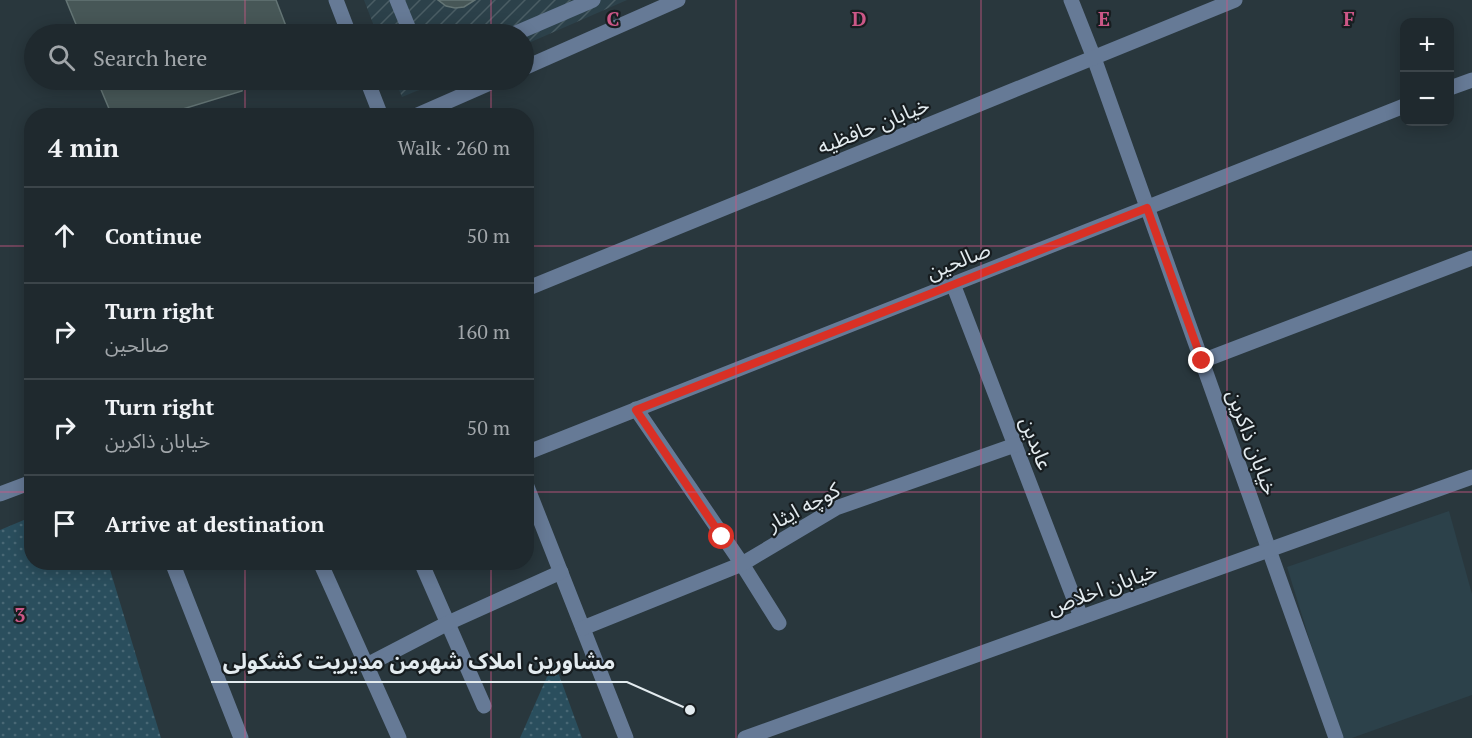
<!DOCTYPE html>
<meta charset="utf-8">
<style>
:root{--surface:#1f292e;--page:#273136;--text:#f1f3f6;--muted:#a1a6aa;--line:#3c454a}
body{margin:0;font-family:"PT Serif","Noto Sans Arabic",serif;background:var(--page);color:var(--text)}
.controls{position:absolute;right:18px;top:18px;display:grid;overflow:hidden;border-radius:12px;box-shadow:0 3px 15px #0003}
.controls button{width:54px;height:54px;display:grid;place-items:center;padding:0;border:0;border-bottom:2px solid var(--line);background:var(--surface);color:var(--text);font:30px sans-serif}
.stop{position:absolute;width:18px;height:18px;margin:-14px;border:4px solid #d93025;border-radius:50%;background:#fff}
.stop.end{background:#d93025;border-color:#fff;box-shadow:0 2px 6px #0008}
.list{margin:0;padding:0;list-style:none}
h2{display:flex;justify-content:space-between;align-items:center;height:78px;margin:0;padding:0 24px;font-size:26px}
h2 small{font-size:20px;font-weight:400;color:var(--muted)}
.list li{display:grid;grid-template-columns:39px 1fr auto;gap:18px;align-items:center;box-sizing:border-box;height:96px;padding:0 24px;border-top:2px solid var(--line)}
.list b{display:block;font-size:22px;white-space:nowrap}
.list p{margin:0;font-size:20px;white-space:nowrap;color:var(--muted)}
.list em{font-size:20px;font-style:normal;color:var(--muted)}
.icon{flex:none;width:33px;height:33px;fill:none;stroke:currentColor;stroke-width:2;stroke-linecap:round;stroke-linejoin:round}
.map{position:relative;flex:none;width:1472px;height:738px;overflow:hidden}
.search{position:absolute;background:var(--surface);box-shadow:0 3px 15px #0003;left:24px;top:24px;width:510px;height:66px;display:flex;align-items:center;gap:15px;box-sizing:border-box;padding:0 21px;border-radius:33px;color:var(--muted);font-size:22px}
.panel{position:absolute;background:var(--surface);box-shadow:0 3px 15px #0003;left:24px;top:108px;width:510px;height:462px;border-radius:24px}
.map>svg:first-child{display:block}
.built{fill:#2c414a}
.industrial{fill:url(#industrial-furrows)}
.park{fill:url(#park-dots)}
.building{fill:#475757;stroke:#647575;stroke-width:1.5}
.lines{fill:none;stroke-linecap:round;stroke-linejoin:round}
.minor{stroke:#667a96;stroke-width:15}
.route{stroke:#d93025;stroke-width:8}
.grid{fill:none;stroke:#cc5787;stroke-width:1.5;stroke-opacity:0.55}
.labels{text-anchor:middle;dominant-baseline:central;stroke-width:4.5;stroke-linejoin:round;paint-order:stroke}
.street-label{font-size:21px;fill:#e3ebef;stroke:#171d20}
.grid-label{font-size:20px;text-anchor:middle;font-weight:bold;fill:#cc5787;stroke:#171d20;stroke-width:4.5;stroke-linejoin:round;paint-order:stroke}
.leader{fill:none;stroke:#e3ebef;stroke-width:2}
.callout-dot{fill:#e3ebef;stroke:#171d20;stroke-width:2}
.callout-label{font-size:22px;text-anchor:middle;font-weight:bold;fill:#e3ebef;stroke:#171d20;stroke-width:4.5;stroke-linejoin:round;paint-order:stroke}
</style>
<div class="map">
<svg width="1472" height="738" viewBox="0 0 1472 738">
<defs>
<pattern id="industrial-furrows" width="10" height="10" patternUnits="userSpaceOnUse" patternTransform="scale(1.5)"><rect width="10" height="10" fill="#2c414a"/><path d="M-1 1l2-2M0 10L10 0M9 11l2-2" fill="none" stroke="#4a5d64"/></pattern>
<pattern id="park-dots" width="8" height="8" patternUnits="userSpaceOnUse" patternTransform="scale(1.5)"><rect width="8" height="8" fill="#2a4e5d"/><path d="M2 2h.1M6 6h.1" fill="none" stroke="#496875" stroke-width="1.8" stroke-linecap="round"/></pattern>
</defs>
<rect width="100%" height="100%" fill="#29373d"/>
<path class="built" d="M1449,511L1472,594V695L1352,738H1340L1287,567Z"/>
<g class="industrial">
<path d="M364,0H627L524,45V34H377Z"/>
<path d="M395,80H443L402,97Z"/>
</g>
<g class="park">
<path d="M31,517L32,562L108,563L161,738H0V530Z"/>
<path d="M554,661L582,738H520Z"/>
</g>
<g class="building">
<path d="M66,0H276L289,34H80Z"/>
<path d="M438,0H475L464,7L455,8L446,6Z"/>
<path d="M97,80H244L242,91L183,109L110,111Z"/>
</g>
<g class="lines">
<g class="minor">
<path d="M336,0L349,34"/>
<path d="M397,0L411,34"/>
<path d="M1071,0L1094,58L1336,738"/>
<path d="M514,34L593,0"/>
<path d="M524,68L678,0"/>
<path d="M367,80L381,116"/>
<path d="M1450,88L1472,80"/>
<path d="M415,116L497,80"/>
<path d="M953,284L1081,617"/>
<path d="M526,289L1235,0"/>
<path d="M1202,361L1472,258"/>
<path d="M636,409L742,564L779,623"/>
<path d="M526,453L1404,106"/>
<path d="M526,484L626,738"/>
<path d="M0,494L32,482"/>
<path d="M172,562L241,738"/>
<path d="M320,562L399,738"/>
<path d="M421,562L484,706"/>
<path d="M583,628L742,564L836,508L1015,445"/>
<path d="M367,665L448,623L561,572"/>
<path d="M745,738L1472,477"/>
</g>
</g>
<g class="lines">
<path class="route" d="M722,537L636,410L1147,208L1202,361"/>
</g>
<path class="grid" d="M245,0V34M491,0V34M736,0V738M981,0V738M1227,0V738M245,80V116M491,80V116M0,246H32M526,246H1472M0,492H32M526,492H1472M245,562V738M491,562V738"/>
<g class="labels">
<g class="street-label">
<text transform="translate(873 125) rotate(-22)">خیابان حافظیه</text>
<text transform="translate(958 260) rotate(-22)">صالحین</text>
<text transform="translate(1253 442) rotate(70)">خیابان ذاکرین</text>
<text transform="translate(1037 443) rotate(69)">عابدین</text>
<text transform="translate(803 506) rotate(-28)">کوچه ایثار</text>
<text transform="translate(1102 588) rotate(-20)">خیابان اخلاص</text>
</g>
</g>
<g class="grid-label">
<text x="613" y="26">C</text>
<text x="859" y="26">D</text>
<text x="1104" y="26">E</text>
<text x="1349" y="26">F</text>
<text x="20" y="622">3</text>
</g>
<path class="leader" d="M690 710L627 682H211"/>
<circle class="callout-dot" cx="690" cy="710" r="6"/>
<g class="callout-label">
<text x="419" y="669">مشاورین املاک شهرمن مدیریت کشکولی</text>
</g>
</svg>
<div class="controls">
<button>+</button>
<button>−</button>
</div>
<div class="stop" style="left:722px;top:537px"></div>
<div class="stop end" style="left:1202px;top:361px"></div>
<div class="search"><svg class="icon" aria-label="search" viewBox="0 0 24 24"><circle cx="10" cy="10" r="6"/><path d="M15 15l6 6"/></svg>Search here</div>
<section class="panel">
<h2>4 min<small>Walk · 260 m</small></h2>
<ul class="list">
<li><svg class="icon" aria-label="ahead" viewBox="0 0 24 24"><path d="M12 20V5M6 11l6-6 6 6"/></svg><div><b>Continue</b></div><em>50 m</em></li>
<li><svg class="icon" aria-label="right" viewBox="0 0 24 24"><path d="M7 20v-9h11M14 6l5 5-5 5"/></svg><div><b>Turn right</b><p>صالحین</p></div><em>160 m</em></li>
<li><svg class="icon" aria-label="right" viewBox="0 0 24 24"><path d="M7 20v-9h11M14 6l5 5-5 5"/></svg><div><b>Turn right</b><p>خیابان ذاکرین</p></div><em>50 m</em></li>
<li><svg class="icon" aria-label="arrive" viewBox="0 0 24 24"><path d="M6 21V4h12l-3 4 3 4H6"/></svg><div><b>Arrive at destination</b></div></li>
</ul>
</section>
</div>
